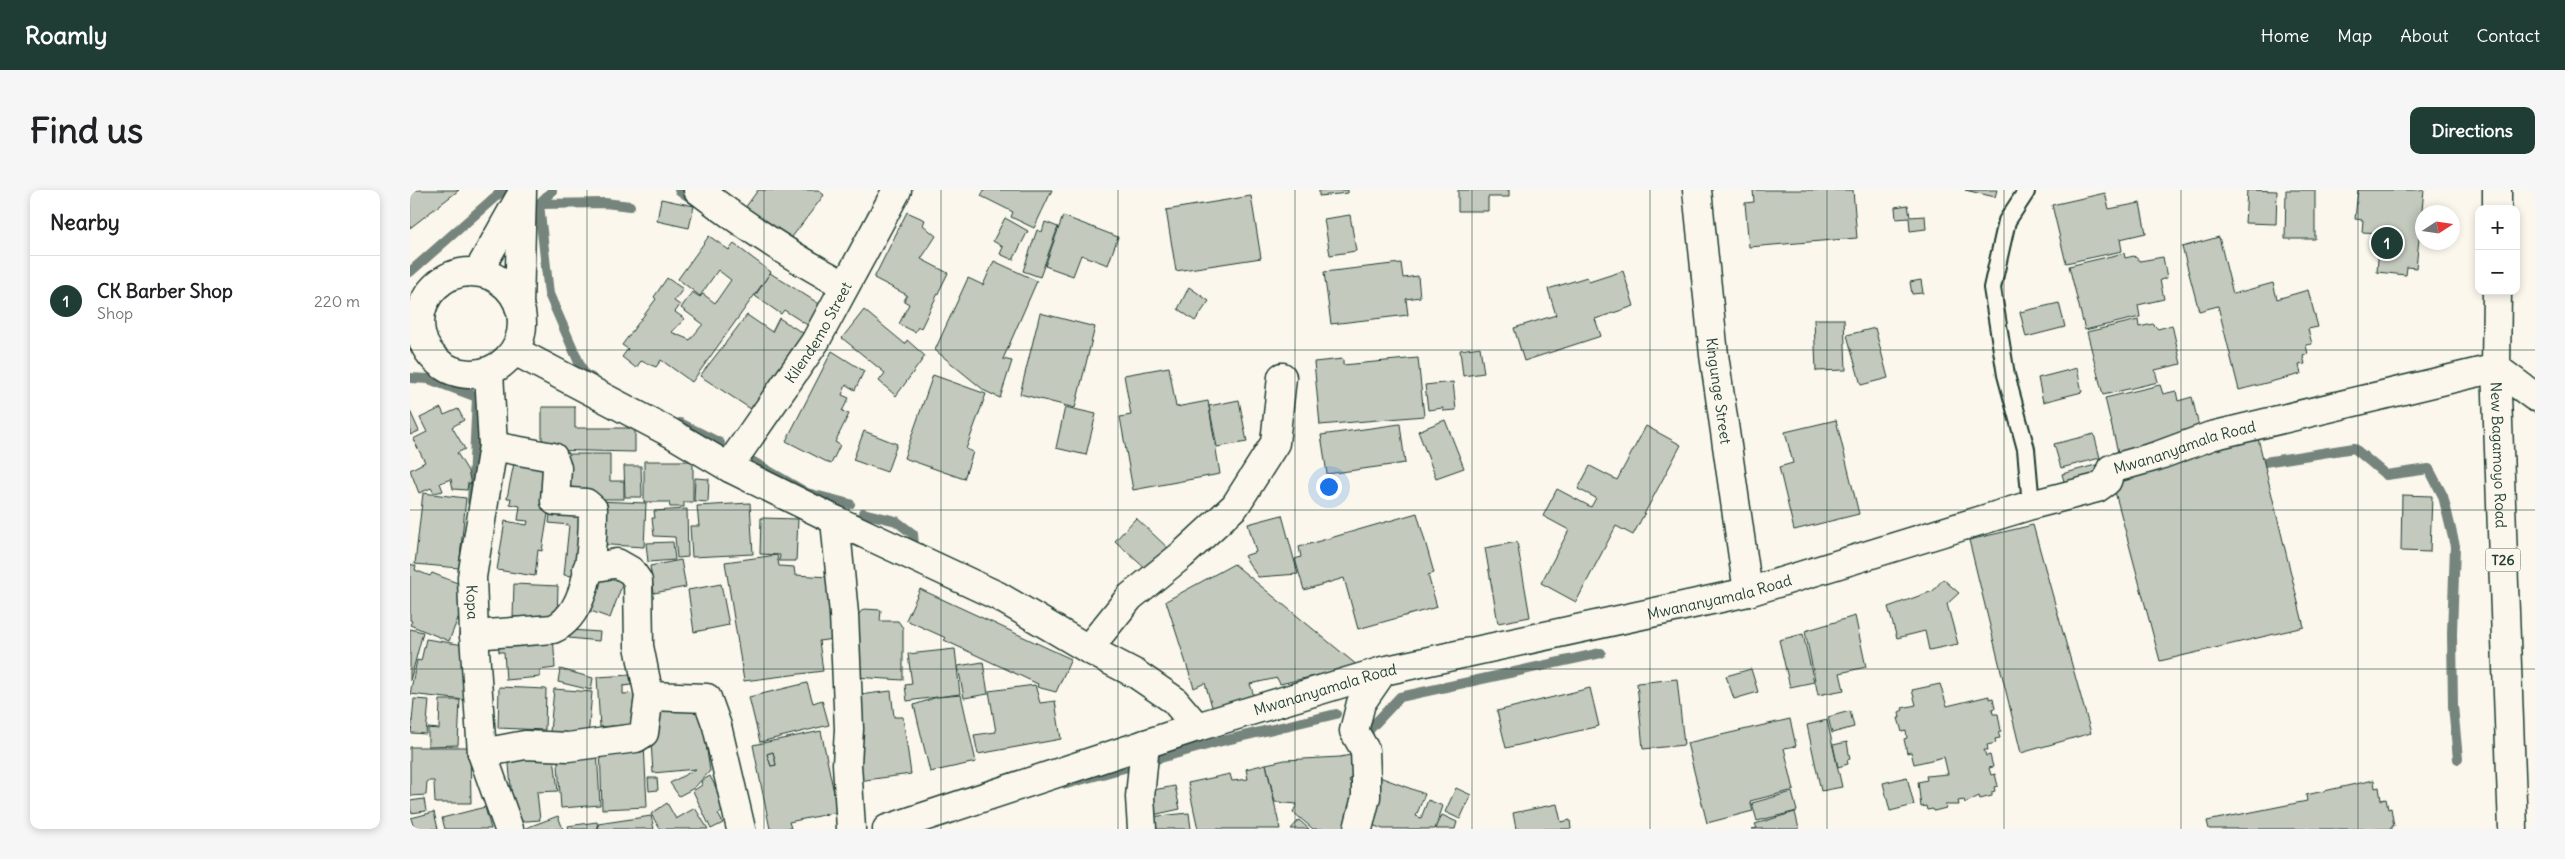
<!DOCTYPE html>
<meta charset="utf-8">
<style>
:root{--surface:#fff;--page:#f6f6f6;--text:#202124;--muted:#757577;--line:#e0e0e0;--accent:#1f3d34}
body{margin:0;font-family:Delius,sans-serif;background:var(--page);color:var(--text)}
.controls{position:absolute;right:15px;top:15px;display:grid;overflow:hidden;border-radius:10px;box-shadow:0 2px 8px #0003}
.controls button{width:45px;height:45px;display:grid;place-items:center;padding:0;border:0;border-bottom:1px solid var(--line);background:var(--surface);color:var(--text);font:25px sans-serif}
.compass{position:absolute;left:2005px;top:15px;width:45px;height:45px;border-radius:50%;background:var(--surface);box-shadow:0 2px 8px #0003;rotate:78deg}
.you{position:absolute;left:918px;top:296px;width:18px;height:18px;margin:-12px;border:4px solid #fff;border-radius:50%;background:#1a73e8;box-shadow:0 0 0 8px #1a73e833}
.badge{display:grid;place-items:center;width:32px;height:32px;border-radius:50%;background:var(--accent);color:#fff;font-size:16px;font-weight:700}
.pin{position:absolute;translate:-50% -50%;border:2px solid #fff;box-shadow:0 1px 5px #0006}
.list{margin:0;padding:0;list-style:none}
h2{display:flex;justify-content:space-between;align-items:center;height:65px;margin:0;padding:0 20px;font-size:21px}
h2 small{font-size:16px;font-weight:400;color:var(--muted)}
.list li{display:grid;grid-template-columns:32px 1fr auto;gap:15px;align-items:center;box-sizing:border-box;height:90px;padding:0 20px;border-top:1px solid var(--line)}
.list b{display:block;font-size:19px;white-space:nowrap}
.list p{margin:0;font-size:16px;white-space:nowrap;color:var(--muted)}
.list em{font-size:16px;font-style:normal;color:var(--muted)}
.map{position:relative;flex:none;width:2125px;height:639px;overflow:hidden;border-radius:10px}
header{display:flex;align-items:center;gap:30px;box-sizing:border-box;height:70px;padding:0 25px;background:var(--accent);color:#fff}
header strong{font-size:24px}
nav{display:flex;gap:28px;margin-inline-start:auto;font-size:18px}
.intro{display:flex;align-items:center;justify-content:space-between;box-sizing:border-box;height:120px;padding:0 30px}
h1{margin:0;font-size:35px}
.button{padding:12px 22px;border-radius:10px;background:var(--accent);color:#fff;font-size:18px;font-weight:700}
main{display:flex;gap:30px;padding:0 30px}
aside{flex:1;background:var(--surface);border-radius:10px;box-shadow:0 2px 8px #0003}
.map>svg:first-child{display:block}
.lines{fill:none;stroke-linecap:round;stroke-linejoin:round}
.stream{stroke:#74847b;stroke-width:10}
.building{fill:#c4c9be;stroke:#1f3d34;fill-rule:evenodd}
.lane-casing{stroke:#1f3d34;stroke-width:20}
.street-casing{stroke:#1f3d34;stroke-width:31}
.secondary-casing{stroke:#1f3d34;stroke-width:31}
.highway-casing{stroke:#1f3d34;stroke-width:31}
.lane{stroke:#fbf7ec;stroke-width:16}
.street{stroke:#fbf7ec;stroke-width:28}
.secondary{stroke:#fbf7ec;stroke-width:28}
.highway{stroke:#fbf7ec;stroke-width:28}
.grid{fill:none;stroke:#1f3d34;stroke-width:1;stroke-opacity:0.55}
.labels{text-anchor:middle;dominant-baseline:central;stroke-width:4;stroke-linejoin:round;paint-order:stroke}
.shield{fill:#fbf7ec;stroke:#61756b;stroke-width:1}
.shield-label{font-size:14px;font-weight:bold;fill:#1f3d34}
.street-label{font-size:15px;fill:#1f3d34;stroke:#fbf7ec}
</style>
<header>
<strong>Roamly</strong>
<nav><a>Home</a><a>Map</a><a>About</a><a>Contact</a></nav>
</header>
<div class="intro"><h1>Find us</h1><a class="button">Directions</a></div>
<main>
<aside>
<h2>Nearby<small></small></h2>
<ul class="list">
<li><span class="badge">1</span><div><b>CK Barber Shop</b><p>Shop</p></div><em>220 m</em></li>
</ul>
</aside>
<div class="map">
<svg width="2125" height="639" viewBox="0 0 2125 639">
<rect width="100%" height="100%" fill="#fbf7ec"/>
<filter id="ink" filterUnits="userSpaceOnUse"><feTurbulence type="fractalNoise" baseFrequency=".02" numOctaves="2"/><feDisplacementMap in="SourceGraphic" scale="10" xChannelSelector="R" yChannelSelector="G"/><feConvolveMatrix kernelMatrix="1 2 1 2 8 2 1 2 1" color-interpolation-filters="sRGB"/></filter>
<g filter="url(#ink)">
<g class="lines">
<g class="stream">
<path d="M269,0L286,12"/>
<path d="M142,1L129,14L139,104L174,184L182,188"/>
<path d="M129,14L195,13L220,16"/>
<path d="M0,82L93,0"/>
<path d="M0,188L19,189L67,207L62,312"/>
<path d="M270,233L310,253"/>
<path d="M328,263L397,303L440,314"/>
<path d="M1842,274L1944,258L1976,285L2019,279L2033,306L2045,356L2042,443L2043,516L2048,569"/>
<path d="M453,323L486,331L503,344L504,356L512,359"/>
<path d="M958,552L959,540L990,507L1191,463"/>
<path d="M656,594L808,552L926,524"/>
</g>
</g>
<g class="building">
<path d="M4,0H49L0,38V3Z"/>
<path d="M348,0H408L414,5L379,51L335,18Z"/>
<path d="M574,0H642L624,38L601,27L603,22L571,6Z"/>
<path d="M909,0H938V3L909,6Z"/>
<path d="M1048,0H1099V7H1078V21H1048Z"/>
<path d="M1343,0H1443L1447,48L1339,57L1335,13L1344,12Z"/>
<path d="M1555,0H1587L1585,7Z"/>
<path d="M1837,0L1867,1L1866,34L1835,33Z"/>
<path d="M1876,0H1905V49H1875Z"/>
<path d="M1948,0H2014L2006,78L1997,77L1996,85L1967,82L1970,43L1952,42L1953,30L1945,29Z"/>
<path d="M1695,3L1699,19L1730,13L1736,43L1710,49L1712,61L1656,73L1642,15Z"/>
<path d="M841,6L851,68L766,81L756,20Z"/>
<path d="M251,9L284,16L279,38L247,31Z"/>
<path d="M1498,15L1500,27L1515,26L1516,39L1500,41L1499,28L1486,29L1485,17Z"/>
<path d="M497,22L515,30L513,35L526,46L511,69L538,83L511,138L508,137L505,142L489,134L499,114L494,111L497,105L464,88Z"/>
<path d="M940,25L946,61L920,65L914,29Z"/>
<path d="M653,26L708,47L698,75L671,65L663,86L635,76Z"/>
<path d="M595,28L618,41L603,70L590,64L593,57L583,51Z"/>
<path d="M635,32L648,37L630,87L613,81L627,40L632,42Z"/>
<path d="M299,46L319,60L324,54L361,82L282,192L251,170L246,177L231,171L226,178L212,167L218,159L212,155L246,109L244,107L257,88L273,99L264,111L270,115L265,122L275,129L261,142L280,150L293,134L271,118L282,102L290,107L293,104L305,113L321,90L308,80L290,106L268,89Z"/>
<path d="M1809,47L1823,104L1863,93L1867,109L1898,100L1908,137L1898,139L1902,154L1896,155L1898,164L1893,166L1895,174L1889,175L1891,184L1829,200L1808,116L1789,121L1772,57Z"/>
<path d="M1714,63L1715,68L1724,66L1730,71L1753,67L1757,88L1750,90L1754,109L1728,115L1730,127L1675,140L1659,76Z"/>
<path d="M584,71L627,91L593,169L602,171L590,208L575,201L525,160L558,88L573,95Z"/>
<path d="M991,73L993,88L1008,86L1010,107L996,109L998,125L921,134L914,82Z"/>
<path d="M1213,81L1224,116L1185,129L1191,146L1114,171L1104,138L1146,125L1138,99L1177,87L1179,92Z"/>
<path d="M360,83L411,115L399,136L374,120L371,124L345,106Z"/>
<path d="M1511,90L1513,103L1502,104L1500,92Z"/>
<path d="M779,97L799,111L785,131L768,119Z"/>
<path d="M1649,113L1655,137L1616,147L1610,122Z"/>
<path d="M454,120L495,154L497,150L515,166L486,206L469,191L475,183L432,148Z"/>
<path d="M630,123L685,137L665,218L610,204Z"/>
<path d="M337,125L362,142L369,128L396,145L344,221L290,186Z"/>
<path d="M1404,129H1434L1436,180L1406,181Z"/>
<path d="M1728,130L1729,137L1743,134L1748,139L1762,135L1771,174L1745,180L1748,192L1693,205L1677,142Z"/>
<path d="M1465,138L1478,188L1451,195L1437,145Z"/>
<path d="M1070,157L1074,183L1053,186L1050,160Z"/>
<path d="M422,161L454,181L445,200L436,195L432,205L439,208L432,221L439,224L425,252L430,255L421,274L376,251Z"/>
<path d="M1008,168L1014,226L910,235L904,172L933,169V175Z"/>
<path d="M759,177L766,217L798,211L810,284L723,300L710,227L721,225L714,185Z"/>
<path d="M1667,178L1672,202L1633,212L1628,188Z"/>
<path d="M523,185L576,204L556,259L563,262L554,289L494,268Z"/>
<path d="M1043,192L1046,220L1033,221V218L1018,220L1015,195Z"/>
<path d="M1750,195L1753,204L1766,201L1768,211L1782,207L1790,241L1710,271L1695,208Z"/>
<path d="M829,210L837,252L807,257L799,216Z"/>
<path d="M132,217H165V238H225V262L132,260Z"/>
<path d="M655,217L686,224L676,265L646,258Z"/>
<path d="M31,218L34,225L48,219L54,230L42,237L55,259L47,263L58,281L61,294L58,293L57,300L43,299L41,289L30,293L33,301L24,303L21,298L9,303L0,280L15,272L3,249L17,242L10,228Z"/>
<path d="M0,221L9,241L0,245Z"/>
<path d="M1035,230L1054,278L1026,288L1008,241Z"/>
<path d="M1426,230L1449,324L1384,340L1369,277L1383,273L1375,242Z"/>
<path d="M990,234L995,273L917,284L911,245Z"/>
<path d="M1236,236L1271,255L1223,345L1206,336L1166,412L1131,393L1159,340L1133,326L1147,299L1181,317L1186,308L1168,299L1180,276L1207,290Z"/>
<path d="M1846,240L1894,437L1750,471L1700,283Z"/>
<path d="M454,241L487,254L477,282L443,270Z"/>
<path d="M1684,244L1690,268L1651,278L1644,254Z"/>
<path d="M151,264H200V291H214V309H150Z"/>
<path d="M105,268L146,274L132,361L128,360L125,386L87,380L95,331L117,335L118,331L108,330L110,316L100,314L101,308H97Z"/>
<path d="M234,271H283V312H274V317H260L259,312H234Z"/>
<path d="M1693,273L1697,289L1656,299L1652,284Z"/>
<path d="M214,276H231L232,307H215Z"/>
<path d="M285,288L299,289L298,312L284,311Z"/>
<path d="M13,303L56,308L49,378L5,374Z"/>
<path d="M1992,305L2022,306L2020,362L1991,361Z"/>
<path d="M186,311L236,313L234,357L184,354Z"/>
<path d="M340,313L343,364L282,367L280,336H289L287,316Z"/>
<path d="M141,316L177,320L170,387L154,385L159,335L139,333Z"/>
<path d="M277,319L278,367L267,368L265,347L244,346L242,328H245L244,321Z"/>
<path d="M1007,323L1024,383L1018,385L1027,417L948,439L934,388L894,400L885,369L891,367L889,357Z"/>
<path d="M872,325L888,384L848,387L834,366L846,362L838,334Z"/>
<path d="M351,328L388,329L386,371H369L370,365L350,364Z"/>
<path d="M726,328L760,360L739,382L705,351Z"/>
<path d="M1623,335L1681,543L1611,563L1559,350Z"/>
<path d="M263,352L265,370L238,372L236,353Z"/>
<path d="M1107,352L1120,427L1088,433L1075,358Z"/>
<path d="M367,365L369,376L384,377L385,385L420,387L424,449L409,451L413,481L334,491L315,372Z"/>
<path d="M271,370L276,397L244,403L240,376Z"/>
<path d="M0,374L6,376L5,380L20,386L22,383L60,398L39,451L0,435L2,431L0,430Z"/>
<path d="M824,374L948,476L870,494L867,488L840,494L845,509L803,520L795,493L784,498L756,411Z"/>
<path d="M192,379L215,387L200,428L178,420Z"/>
<path d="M1533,389L1549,403L1537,414L1548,454L1519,460L1515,441L1487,448L1478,417L1523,401Z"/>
<path d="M104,394L148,396L147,428L103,427Z"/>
<path d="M311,394L319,435L284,442L278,400Z"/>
<path d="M510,399L661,469L646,502L627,497L628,494L534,450L536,448L496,430Z"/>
<path d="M454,419L471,420L470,431H488L493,438V490L444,487L443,429Z"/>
<path d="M1445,426L1456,477L1430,483L1434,500L1408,505L1395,441Z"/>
<path d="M0,439L13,442L0,491Z"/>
<path d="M160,440L190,442L189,451L159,448Z"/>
<path d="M143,442L145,478L130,480V487L96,490L94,462H89L88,445Z"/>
<path d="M1393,444L1404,492L1380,497L1369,450Z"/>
<path d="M16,449L54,455L51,469L56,470L55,510L0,504L7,470L11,471Z"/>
<path d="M545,459L550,504L497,511L495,495L502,494L498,464Z"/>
<path d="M573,472L578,504L554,508L548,476Z"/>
<path d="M150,479L183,488L181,500L148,492Z"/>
<path d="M1341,479L1348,502L1324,509L1316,486Z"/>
<path d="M220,485L221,495L213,496V504L229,503L231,541L213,542V535L190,537L187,487Z"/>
<path d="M1267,489L1274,555L1233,559L1227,493Z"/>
<path d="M397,493L403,513L412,510L419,535L350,552L339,507Z"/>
<path d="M1530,494L1537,516L1579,506V509L1583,508L1585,518L1582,519L1583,524H1588L1591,541L1588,542L1590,548L1585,549L1586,553L1577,555L1578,560H1574L1576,566L1580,565L1583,577L1579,578L1581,585L1585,584L1588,596L1584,597L1585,601L1582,602V606L1570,609L1569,606L1555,613L1554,610L1548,611L1549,615H1535L1536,618L1524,621L1523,619L1517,620L1516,616L1511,617L1508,592L1517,590L1516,586L1538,584L1534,567L1504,574L1501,562L1497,563L1494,549L1497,548L1496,541L1492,542L1488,528H1490L1489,522L1493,520L1492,518L1506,515L1502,500Z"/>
<path d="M625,495L630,513L645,511L651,549L568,564L564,545L586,542L579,501Z"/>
<path d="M89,497L136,499L135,540L88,538Z"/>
<path d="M1180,498L1189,536L1096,558L1087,521Z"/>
<path d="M144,499L182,502L178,547L139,553Z"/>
<path d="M481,501L484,527H493L501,584L448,591L441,506Z"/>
<path d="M551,505L566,572L520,582L504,515L527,507Z"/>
<path d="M4,509L19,510L16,544L1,543Z"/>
<path d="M30,510H50L48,555L18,556V538L29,539Z"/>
<path d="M290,513L300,581L284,598L269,606L260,593L286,579L243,583L239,519Z"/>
<path d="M1440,521L1444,537L1422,543L1418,527Z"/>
<path d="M1380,529L1386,556L1374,558L1384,600L1340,611L1343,621L1297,633L1277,553Z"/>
<path d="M1417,530L1432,597L1411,601L1397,535Z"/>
<path d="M411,541L428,622L379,632L381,638L360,639L343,555ZM363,562L366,575L361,576L357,564Z"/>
<path d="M1437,552L1440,569L1437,570L1438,574L1428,577L1423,555Z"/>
<path d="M234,553L237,617L192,619L190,555Z"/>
<path d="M0,557H60L61,613H25L24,591H17L16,605L0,606Z"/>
<path d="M187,558L190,615L151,618L147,560Z"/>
<path d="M143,559L148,601L127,602L130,630L104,632L98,563Z"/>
<path d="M363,562L366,575L361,576L357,564Z"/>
<path d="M952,563L953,597L940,589L939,591L955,606L937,639H903L883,622L887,614L865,612L856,574L875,570L930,567Z"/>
<path d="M856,574L870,639H788L778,593L820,584L822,591L838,589L836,579Z"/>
<path d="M300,586L317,619L308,624L313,633L301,639L283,601L292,595L291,591Z"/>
<path d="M967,586L1015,604L1006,626L1011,628L1018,610L1033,616L1025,639H973L954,632Z"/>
<path d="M1497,587L1504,615L1480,621L1473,593Z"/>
<path d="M238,588H247L248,600L239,601Z"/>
<path d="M1964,590L1965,598L1969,597L1971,610L1976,609L1978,619L1981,618L1984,636H1982V639H1799L1797,631L1897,611L1896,605Z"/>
<path d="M765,596L770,619L743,625L738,601Z"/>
<path d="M1046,598L1061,605L1050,629L1035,622Z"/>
<path d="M1382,602L1387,621L1347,631L1342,613Z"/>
<path d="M14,609L16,621L1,623L0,611Z"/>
<path d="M257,613L266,629L285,618L298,639H250L241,624Z"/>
<path d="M1147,614L1151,632L1160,630L1161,639H1106L1103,623Z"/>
<path d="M75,617L81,639H35L32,628Z"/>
<path d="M24,622L28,639H4L1,628Z"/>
<path d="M1385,622L1389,639H1342L1347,638L1345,634Z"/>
<path d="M779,623L781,639H740L739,627Z"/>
<path d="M1032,625L1047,632L1045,639H1026Z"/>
<path d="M148,626L153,639H113Z"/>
<path d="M241,626L244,639H189L188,634Z"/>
<path d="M889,630L899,639H881Z"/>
<path d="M187,632L188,639H159L158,636Z"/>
</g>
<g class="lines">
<g class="lane-casing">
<path id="lane" d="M1616,2L1597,31L1582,98L1596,185L1616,259L1621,315"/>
</g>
<g class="street-casing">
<g id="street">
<path d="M288,0C336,37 380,66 434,95"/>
<path id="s1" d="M1287,0L1304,165L1338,402"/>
<path id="s2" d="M320,278L328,263L405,152L487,0"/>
<path d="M425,330L434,424L439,539L437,574L441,639"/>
<path d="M177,379L207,373L221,381L228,391L229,456L239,506L297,508L307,536L331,639"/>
<path d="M64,445L143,439C180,423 183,354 183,319L176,313L145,311L147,278L143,267L83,256"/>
<path d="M678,459L720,407L772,365L825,316L865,253L872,187"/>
<path d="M72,563L115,555L158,557L226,548L234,543L239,506"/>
<path d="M732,639L730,607L735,554"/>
<path d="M948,639L956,607V586L955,560L944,541L951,513L973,481"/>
</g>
</g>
<g class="secondary-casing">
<g id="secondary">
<circle cx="61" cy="133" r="51"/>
<path d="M68,82L109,9"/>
<path d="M109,116L112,0"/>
<path d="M105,161L261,243L320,278L425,330L588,406L678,459L726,484L764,510L787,537"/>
<path id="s3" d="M79,182L83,256L62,387L64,445L72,563L99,639"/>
<path id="s4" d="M477,639L787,537L973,481L1338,402L1621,315L1687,298L1697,291L1701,279L1747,266L1801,246L2086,178L2125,207"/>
</g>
</g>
<g class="highway-casing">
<g id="highway">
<path d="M2087,19V0"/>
<path id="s5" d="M2087,101L2086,178L2103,639"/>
</g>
</g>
<use href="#lane" class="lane"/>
<use href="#street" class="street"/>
<use href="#secondary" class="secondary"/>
<use href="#highway" class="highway"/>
</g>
</g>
<path class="grid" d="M177,0V639M354,0V639M531,0V639M708,0V639M885,0V639M1062,0V639M1240,0V639M1417,0V639M1594,0V639M1771,0V639M1948,0V639M0,160H2125M0,320H2125M0,479H2125"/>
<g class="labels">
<rect class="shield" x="2075.5" y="358.5" width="35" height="23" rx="4"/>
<g class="shield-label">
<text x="2093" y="370">T26</text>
</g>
<g class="street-label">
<text stroke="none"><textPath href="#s2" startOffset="162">Kilendemo Street</textPath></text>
<text stroke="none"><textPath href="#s1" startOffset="202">Kingunge Street</textPath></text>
<text stroke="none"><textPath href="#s4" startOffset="1360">Mwananyamala Road</textPath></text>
<text stroke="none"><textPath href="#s5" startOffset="164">New Bagamoyo Road</textPath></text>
<text stroke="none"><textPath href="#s4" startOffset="865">Mwananyamala Road</textPath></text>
<text stroke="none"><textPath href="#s3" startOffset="232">Kopa</textPath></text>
<text stroke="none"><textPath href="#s4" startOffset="460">Mwananyamala Road</textPath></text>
</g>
</g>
</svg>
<div class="controls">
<button>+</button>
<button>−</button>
</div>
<svg class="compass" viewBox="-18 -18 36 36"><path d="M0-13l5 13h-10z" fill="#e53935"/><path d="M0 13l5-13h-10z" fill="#757577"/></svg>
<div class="you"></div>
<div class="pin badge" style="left:1977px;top:53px">1</div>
</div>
</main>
